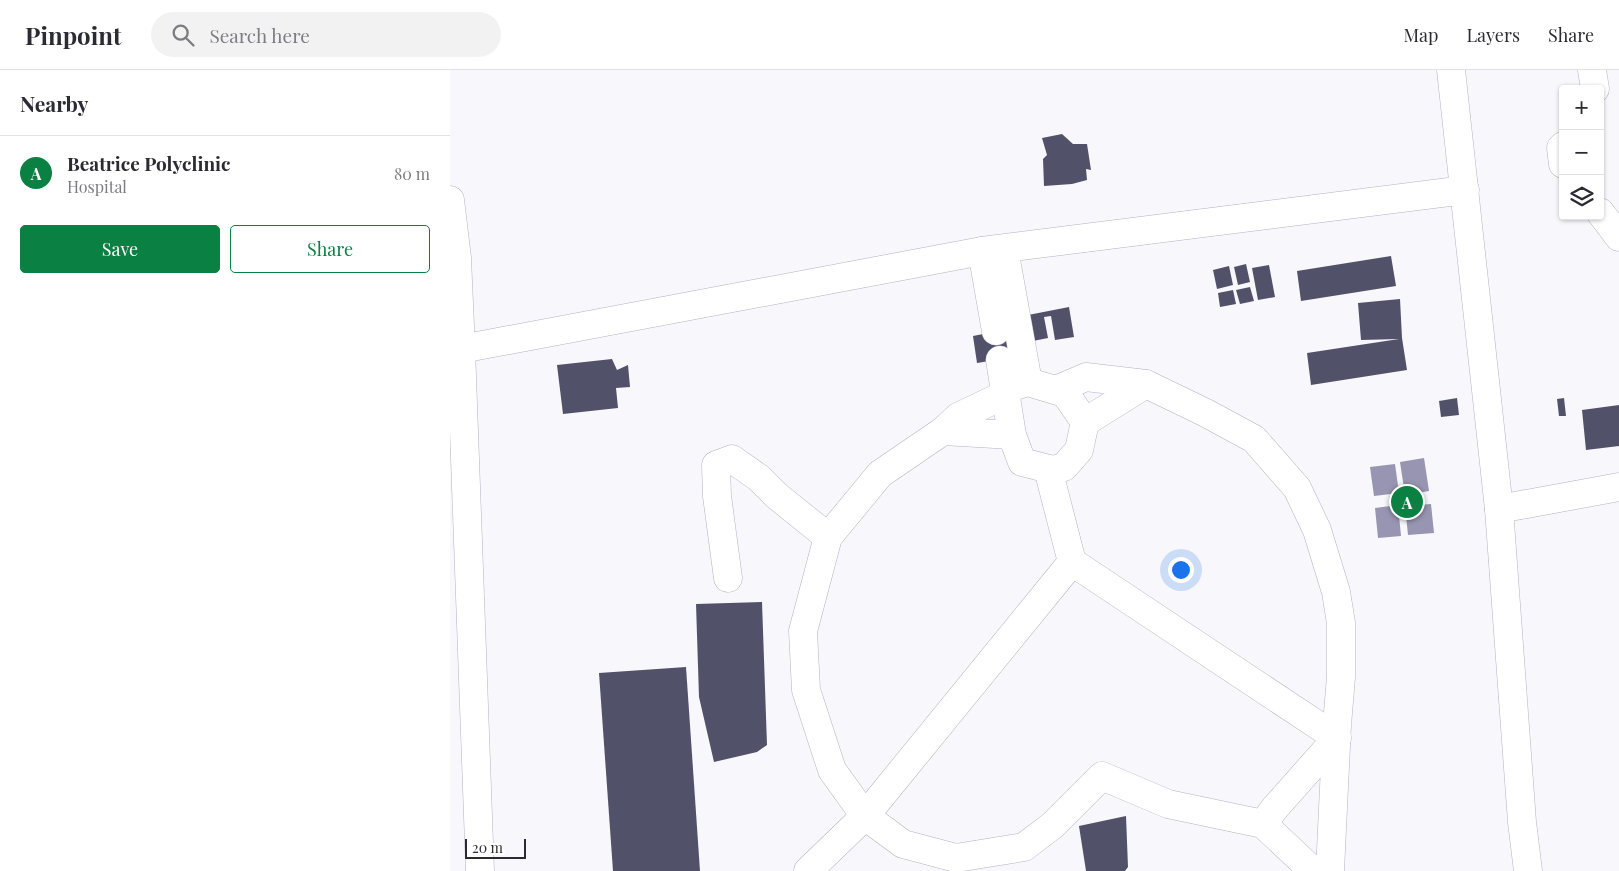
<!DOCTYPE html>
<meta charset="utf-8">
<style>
:root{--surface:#fff;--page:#f2f2f3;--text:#2b2b33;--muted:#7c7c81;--line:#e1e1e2;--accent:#0b8043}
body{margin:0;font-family:"Playfair Display",serif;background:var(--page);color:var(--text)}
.controls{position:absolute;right:15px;top:15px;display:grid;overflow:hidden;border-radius:5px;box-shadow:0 1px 4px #0004}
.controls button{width:45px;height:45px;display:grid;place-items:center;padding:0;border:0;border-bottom:1px solid var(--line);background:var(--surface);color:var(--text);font:25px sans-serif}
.scale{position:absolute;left:15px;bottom:12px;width:61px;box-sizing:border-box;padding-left:5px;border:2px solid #2a2a31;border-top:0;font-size:14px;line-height:18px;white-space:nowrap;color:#2a2a31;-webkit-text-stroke:4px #fff;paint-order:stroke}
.you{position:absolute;left:730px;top:499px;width:18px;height:18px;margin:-12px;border:4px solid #fff;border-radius:50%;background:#1a73e8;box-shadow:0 0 0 8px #1a73e833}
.badge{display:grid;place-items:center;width:32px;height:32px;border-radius:50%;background:var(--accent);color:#fff;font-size:16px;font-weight:700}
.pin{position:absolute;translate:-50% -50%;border:2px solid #fff;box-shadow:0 1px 5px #0006}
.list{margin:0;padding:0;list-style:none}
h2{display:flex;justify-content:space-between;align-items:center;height:65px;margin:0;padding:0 20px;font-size:21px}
h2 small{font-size:16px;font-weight:400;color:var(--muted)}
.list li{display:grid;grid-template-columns:32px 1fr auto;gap:15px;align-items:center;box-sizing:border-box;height:75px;padding:0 20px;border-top:1px solid var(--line)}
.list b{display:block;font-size:19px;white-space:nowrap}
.list p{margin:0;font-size:16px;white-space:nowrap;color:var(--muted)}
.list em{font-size:16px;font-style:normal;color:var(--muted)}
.actions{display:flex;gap:10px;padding:15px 20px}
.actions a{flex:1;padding:11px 0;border:1px solid var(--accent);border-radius:5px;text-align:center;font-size:18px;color:var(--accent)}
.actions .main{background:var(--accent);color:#fff}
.icon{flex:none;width:28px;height:28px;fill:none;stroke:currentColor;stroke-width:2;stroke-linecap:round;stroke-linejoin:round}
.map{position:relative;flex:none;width:1169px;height:801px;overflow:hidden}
header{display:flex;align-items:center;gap:30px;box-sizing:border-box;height:70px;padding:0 25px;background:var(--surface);border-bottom:1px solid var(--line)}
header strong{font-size:24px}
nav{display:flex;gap:28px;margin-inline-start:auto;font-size:18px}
.search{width:350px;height:45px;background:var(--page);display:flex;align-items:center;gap:12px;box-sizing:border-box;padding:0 18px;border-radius:28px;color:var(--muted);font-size:19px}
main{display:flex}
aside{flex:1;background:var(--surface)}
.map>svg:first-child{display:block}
.water{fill:#9795b1}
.building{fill:#52516a}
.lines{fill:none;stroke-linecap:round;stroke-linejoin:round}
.minor-casing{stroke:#b3b2c6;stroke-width:29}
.minor{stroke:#fff;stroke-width:28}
</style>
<header>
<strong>Pinpoint</strong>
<div class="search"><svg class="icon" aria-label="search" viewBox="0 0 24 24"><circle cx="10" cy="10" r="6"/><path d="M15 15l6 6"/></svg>Search here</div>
<nav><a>Map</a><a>Layers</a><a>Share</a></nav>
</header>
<main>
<aside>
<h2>Nearby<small></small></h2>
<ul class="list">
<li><span class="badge">A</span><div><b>Beatrice Polyclinic</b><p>Hospital</p></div><em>80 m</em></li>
</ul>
<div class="actions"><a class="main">Save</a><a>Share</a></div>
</aside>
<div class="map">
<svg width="1169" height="801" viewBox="0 0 1169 801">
<rect width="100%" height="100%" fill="#f8f7fc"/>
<g class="water">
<path d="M974,388L979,421L955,425L950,392Z"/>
<path d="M945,394L949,423L924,426L920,397Z"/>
<path d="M981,434L984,463L958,465L955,436Z"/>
<path d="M948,435L951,466L928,468L925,438Z"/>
</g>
<g class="building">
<path d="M612,64L623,74H637L641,100L636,99L637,110L622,114L594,116L593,89L597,85L592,68Z"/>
<path d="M941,186L946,216L851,231L847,201Z"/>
<path d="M796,194L800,212L788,215L784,197Z"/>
<path d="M819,195L825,227L808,230L802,198Z"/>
<path d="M779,196L783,215L767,219L763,200Z"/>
<path d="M800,217L804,231L790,234L786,220Z"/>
<path d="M783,220L786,234L770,237L768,223Z"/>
<path d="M950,229L952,268L957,300L861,315L857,283L949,269L911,270L908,233Z"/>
<path d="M619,237L624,267L605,270L601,246L594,247L598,268L578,272L573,246Z"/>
<path d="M564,258L569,286L527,293L523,266Z"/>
<path d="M162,289L167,300L178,295L180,317L166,318L168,338L113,344L107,295Z"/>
<path d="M1007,328L1009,345L991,347L989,331Z"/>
<path d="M1114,328L1116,346H1109L1107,329Z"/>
<path d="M1169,335V376L1136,380L1132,340Z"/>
<path d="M312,532L317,675L307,682L264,692L249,627L246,534Z"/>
<path d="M236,597L250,801H163L149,603Z"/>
<path d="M676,746L678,797L675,801H636L629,756Z"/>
</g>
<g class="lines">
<g class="minor-casing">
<g id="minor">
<path d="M1001,0L1049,439L1072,752L1078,801"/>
<path d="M1142,0L1145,19"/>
<path d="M1113,76L1111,78L1113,94"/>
<path d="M0,130L7,188L11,279L30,801"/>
<path d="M1150,142L1169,167"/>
<path d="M554,179L578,312"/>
<path d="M532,181L546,261"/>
<path d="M11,279L532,181L1015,120"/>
<path d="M550,290L562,365L572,392L603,400L614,397L629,380L635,352L615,323L578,312L564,316L556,324L508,347L493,361L430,404L378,467L353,561L356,620L382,700L415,746L453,774L506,788L574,777L603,755L652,706L718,734L813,754L863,801"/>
<path d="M615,323L608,319L636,307L696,314L756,343L804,369L847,418L867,460L886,522L891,553V607L887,655L880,801"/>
<path d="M635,352L696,314"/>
<path d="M493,361L562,365"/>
<path d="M598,399L622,492L887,668L824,739L813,754"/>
<path d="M1049,439L1169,417"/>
<path d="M278,508L267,426L266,395L282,389L309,408L327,426L378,467"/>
<path d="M358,801L415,746L622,492"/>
</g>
</g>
<use href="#minor" class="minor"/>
</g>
</svg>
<div class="controls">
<button>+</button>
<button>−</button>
<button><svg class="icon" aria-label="layers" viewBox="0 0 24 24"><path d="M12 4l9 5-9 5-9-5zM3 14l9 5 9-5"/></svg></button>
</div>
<div class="scale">20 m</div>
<div class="you"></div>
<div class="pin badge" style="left:957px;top:432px">A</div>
</div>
</main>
